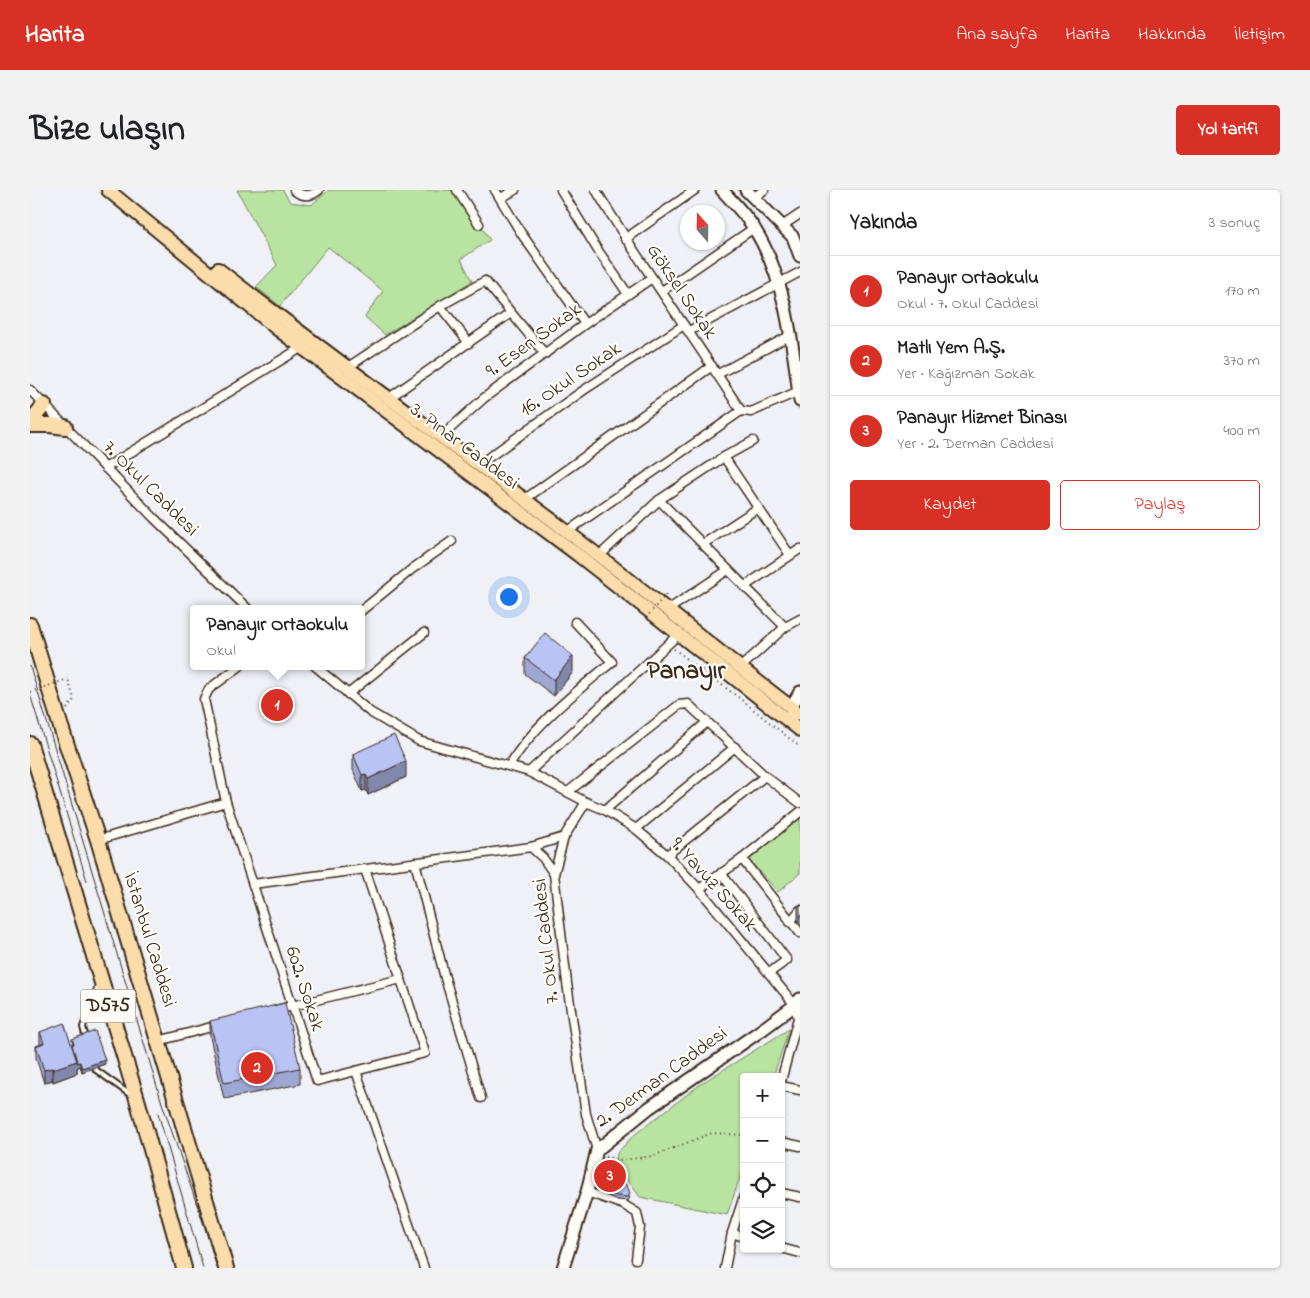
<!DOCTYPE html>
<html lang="tr">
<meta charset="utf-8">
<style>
:root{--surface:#fff;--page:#f2f2f2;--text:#202124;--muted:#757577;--line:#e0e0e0;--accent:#d93025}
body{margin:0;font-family:"Indie Flower",sans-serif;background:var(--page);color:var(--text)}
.controls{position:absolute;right:15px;bottom:15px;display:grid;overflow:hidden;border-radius:5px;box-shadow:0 1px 4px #0004}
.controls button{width:45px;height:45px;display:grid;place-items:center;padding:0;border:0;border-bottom:1px solid var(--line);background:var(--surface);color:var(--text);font:25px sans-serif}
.compass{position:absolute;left:650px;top:15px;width:45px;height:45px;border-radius:50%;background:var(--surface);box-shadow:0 1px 4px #0004;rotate:340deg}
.you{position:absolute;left:478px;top:406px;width:18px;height:18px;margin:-12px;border:4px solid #fff;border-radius:50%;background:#1a73e8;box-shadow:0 0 0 8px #1a73e833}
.badge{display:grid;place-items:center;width:32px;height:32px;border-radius:50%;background:var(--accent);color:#fff;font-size:16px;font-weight:700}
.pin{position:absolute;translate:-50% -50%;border:2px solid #fff;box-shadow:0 1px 5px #0006}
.popup{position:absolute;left:160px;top:415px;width:175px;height:65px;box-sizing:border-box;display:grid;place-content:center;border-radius:5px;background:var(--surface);filter:drop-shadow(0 1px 4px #0005);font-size:16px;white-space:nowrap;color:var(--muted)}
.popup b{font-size:19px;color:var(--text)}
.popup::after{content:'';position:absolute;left:50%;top:100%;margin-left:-10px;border:10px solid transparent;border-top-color:var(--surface)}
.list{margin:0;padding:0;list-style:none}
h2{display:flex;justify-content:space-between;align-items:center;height:65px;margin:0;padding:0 20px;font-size:21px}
h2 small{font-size:16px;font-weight:400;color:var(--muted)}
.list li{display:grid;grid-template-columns:32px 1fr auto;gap:15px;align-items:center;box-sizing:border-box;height:70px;padding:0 20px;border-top:1px solid var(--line)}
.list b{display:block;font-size:19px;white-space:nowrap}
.list p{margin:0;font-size:16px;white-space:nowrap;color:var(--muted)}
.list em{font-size:16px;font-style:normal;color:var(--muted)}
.actions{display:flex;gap:10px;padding:15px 20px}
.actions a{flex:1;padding:11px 0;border:1px solid var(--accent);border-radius:5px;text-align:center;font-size:18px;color:var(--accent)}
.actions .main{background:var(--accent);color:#fff}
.icon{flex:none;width:28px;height:28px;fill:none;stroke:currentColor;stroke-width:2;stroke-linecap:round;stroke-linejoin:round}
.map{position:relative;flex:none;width:770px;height:1078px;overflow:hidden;border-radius:5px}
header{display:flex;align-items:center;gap:30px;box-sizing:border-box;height:70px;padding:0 25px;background:var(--accent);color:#fff}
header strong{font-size:24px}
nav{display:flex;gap:28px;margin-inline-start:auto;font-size:18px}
.intro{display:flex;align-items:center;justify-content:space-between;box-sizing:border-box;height:120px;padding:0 30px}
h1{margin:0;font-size:35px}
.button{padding:12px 22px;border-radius:5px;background:var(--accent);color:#fff;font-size:18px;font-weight:700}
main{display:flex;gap:30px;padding:0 30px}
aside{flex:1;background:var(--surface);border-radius:5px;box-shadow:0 1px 4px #0004}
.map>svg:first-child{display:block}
.green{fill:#b8e3a0;stroke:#7a865f}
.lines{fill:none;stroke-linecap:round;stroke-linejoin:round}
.lane-casing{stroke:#3b2a1e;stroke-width:8}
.street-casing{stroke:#3b2a1e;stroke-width:11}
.secondary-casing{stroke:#3b2a1e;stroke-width:15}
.primary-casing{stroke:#3b2a1e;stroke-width:16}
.highway-casing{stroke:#3b2a1e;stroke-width:18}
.path{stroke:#3b2a1e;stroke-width:2;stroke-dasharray:1 4;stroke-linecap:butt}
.lane{stroke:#fdfcf7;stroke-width:4}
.street{stroke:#fdfcf7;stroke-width:8}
.secondary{stroke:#fdfcf7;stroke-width:11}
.primary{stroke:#faddab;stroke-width:12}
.highway{stroke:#faddab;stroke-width:14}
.tram{stroke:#3b2a1e;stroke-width:1}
.path-bridge{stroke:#3b2a1e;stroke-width:2;stroke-dasharray:1 4;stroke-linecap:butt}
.wall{fill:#9fa8d2;stroke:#3b2a1e}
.shaded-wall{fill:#8288ab;stroke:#3b2a1e}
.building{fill:#b9c3f4;stroke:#3b2a1e}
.labels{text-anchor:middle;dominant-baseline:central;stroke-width:4.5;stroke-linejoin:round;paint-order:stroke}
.shield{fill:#fdfcf7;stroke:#75695f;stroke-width:1}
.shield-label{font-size:19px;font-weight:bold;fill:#3b2a1e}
.street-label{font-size:20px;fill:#3b2a1e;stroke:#fdfcf7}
.district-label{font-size:25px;font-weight:bold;fill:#3b2a1e;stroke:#fdfcf7}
</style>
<header>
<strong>Harita</strong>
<nav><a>Ana sayfa</a><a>Harita</a><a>Hakkında</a><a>İletişim</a></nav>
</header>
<div class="intro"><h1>Bize ulaşın</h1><a class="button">Yol tarifi</a></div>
<main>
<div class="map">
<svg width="770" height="1078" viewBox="0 0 770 1078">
<rect width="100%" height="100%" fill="#eff1f6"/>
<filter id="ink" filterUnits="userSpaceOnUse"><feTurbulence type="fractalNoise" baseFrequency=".02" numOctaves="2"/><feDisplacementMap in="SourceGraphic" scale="10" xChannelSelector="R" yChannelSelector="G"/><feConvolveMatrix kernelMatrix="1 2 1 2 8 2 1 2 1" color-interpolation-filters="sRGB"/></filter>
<g filter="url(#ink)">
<g class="green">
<path d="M207,0H253L260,12L281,15L299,0H428L460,50L431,69L442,91L355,145L335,127L353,101L298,57L250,116L226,97L247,75Z"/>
<path d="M770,627V683L748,702L719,670Z"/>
<path d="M759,839L743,887H714V976L697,1025L610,1007L586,974L587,963L604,945L672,893Z"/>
</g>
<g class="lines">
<g class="lane-casing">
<g id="lane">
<path d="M56,849L53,837L68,796"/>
<path d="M64,875L66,880L102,906"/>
</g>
</g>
<g class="street-casing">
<g id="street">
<path d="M264,0C272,7 281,7 289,0"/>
<path d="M427,0L449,34"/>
<path d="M465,0L491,43L555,134"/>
<path d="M531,0L567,59L598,104"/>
<path d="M566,0C611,76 664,147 711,221"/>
<path d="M471,8L485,0"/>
<path d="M723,8L734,0"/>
<path d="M752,36L770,24"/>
<path d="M595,49L665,0"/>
<path d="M632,101L724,38"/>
<path d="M410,116L439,153"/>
<path d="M659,141L770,82"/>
<path d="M318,177L410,116L455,91L515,164"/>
<path d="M688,184L761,145"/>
<path d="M0,200L124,328L218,419"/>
<path d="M359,208L481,123"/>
<path d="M711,221L721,222L769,201"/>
<path d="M411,247L454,208L555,134L622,88"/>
<path d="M694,267L760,365"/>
<path d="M448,275L554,200L654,135"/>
<path d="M75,278L274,156"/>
<path d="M495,309L682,176"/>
<path d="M629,310L755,437"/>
<path d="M538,341L711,221"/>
<path d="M673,354L728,318"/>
<path d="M568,367L629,310L694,267L723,251"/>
<path d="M715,396L770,359"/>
<path d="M639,419L698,380"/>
<path d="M331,421L382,379L422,351"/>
<path d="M210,476L179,499L174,509L196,612L287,891L395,863L335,679"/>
<path d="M285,476L340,522L389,551L499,582L556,612L534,647L524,684L537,793L556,924L567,960"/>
<path d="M711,477L755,437L770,429"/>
<path d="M318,504L394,443"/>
<path d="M479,576C503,535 546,502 582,472L545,432"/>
<path d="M499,582L649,444"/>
<path d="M539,601L649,515L658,514L735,586L770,613"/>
<path d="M556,612L575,620L606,639L637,665L671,701L765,815L770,818"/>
<path d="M575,620L677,532"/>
<path d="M606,639L705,557"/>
<path d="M68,650L196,612"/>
<path d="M501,657L513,668L524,684"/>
<path d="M637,665L735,586"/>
<path d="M712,669L770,743"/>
<path d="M385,672L415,788L451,908"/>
<path d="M691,683L757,770L739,783"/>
<path d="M223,694L501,657L534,647"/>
<path d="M669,699L712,669L770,622"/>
<path d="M760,732L770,720"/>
<path d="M246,820L371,789"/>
<path d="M128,851L189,835"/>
<path d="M326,881L394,1078"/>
<path d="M751,891L768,828L765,815"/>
<path d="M751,896L770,900"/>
<path d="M751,952L770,956"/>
<path d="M557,1002L594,1015L607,1023L610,1037L606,1069"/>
<path d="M751,1003L770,1007"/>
<path d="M702,1043L714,1047"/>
<path d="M751,1058L770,1063"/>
<path d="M695,1078L702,1043L714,1006"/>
</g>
</g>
<g class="secondary-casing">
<g id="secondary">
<path d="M692,0C703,12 715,24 724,38C756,89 762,152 770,211"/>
<path d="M716,0L763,47L770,66"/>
<path d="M763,525L761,517L770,502"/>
<path d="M533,1078L557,1002L567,960L619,918L733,839L765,815L770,809"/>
</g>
</g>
<g class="primary-casing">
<g id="primary">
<path d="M78,0L246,138L548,365L770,540"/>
<path d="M188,79C302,168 420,252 535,340C615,400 691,464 770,524"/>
</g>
</g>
<g class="highway-casing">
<g id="highway">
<path d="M0,228L6,225L14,215"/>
<path d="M0,235H20L35,237"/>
<path d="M0,435L29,531L68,650L196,1078"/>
<path d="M0,554L107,909L154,1078"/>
</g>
</g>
<g class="path">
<path d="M644,459L708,507L770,557"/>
<path d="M37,519L44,509L38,489"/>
<path d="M575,967L592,970L623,966L682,943L714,945"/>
</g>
<use href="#lane" class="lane"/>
<use href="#street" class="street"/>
<use href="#secondary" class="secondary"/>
<use href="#primary" class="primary"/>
<use href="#highway" class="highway"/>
<g class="tram">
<path d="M0,476L132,913L175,1038L187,1078"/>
<path d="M0,504L57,691"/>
<path d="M128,923L173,1078"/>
</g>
<g class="path-bridge">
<path d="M616,428L636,404"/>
<path d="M0,502L38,489"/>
</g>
</g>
<g class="wall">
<path d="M495,468L543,482L524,506L495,484Z"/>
<path d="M323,564L376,587L338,605L336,600L332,601L323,580Z"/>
<path d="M770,714V735L768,733V717Z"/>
<path d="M180,831L270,878V894L194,909L180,847Z"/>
<path d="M10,842L42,855H43L42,849L75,874L52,882L50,876L47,878V883L23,892L22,890L14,893L6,868V856L10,855Z"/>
<path d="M569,993L600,1007L598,1011L587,1010L570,1003Z"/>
</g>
<g class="shaded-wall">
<path d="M543,466V482L524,506V490Z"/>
<path d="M376,571V587L338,605V589Z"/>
<path d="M336,584V600L332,601V585Z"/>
<path d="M75,870V874L52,882V878Z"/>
<path d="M47,871L50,872V876L47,878V883L23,892V879Z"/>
<path d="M22,878V890L14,893V880Z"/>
</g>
<g class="building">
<path d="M515,443L543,466L524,490L495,468Z"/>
<path d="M364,545L376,571L338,589L336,584L332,585L323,564Z"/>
<path d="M255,813L270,878L194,893L180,831Z"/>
<path d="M34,833L47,871L23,879L22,878L14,880L6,856L14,853L10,842Z"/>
<path d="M65,841L75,870L52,878L50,872L47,873V871L42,855L44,854L42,849Z"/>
<path d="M578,971L598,998L600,1003L598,1007L587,1006L570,998L569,993Z"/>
</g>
</g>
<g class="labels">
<rect class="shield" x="50.5" y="799.5" width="55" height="33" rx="4"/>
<g class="shield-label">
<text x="78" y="816">D575</text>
</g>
<g class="street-label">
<text transform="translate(651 102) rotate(56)">Göksel Sokak</text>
<text transform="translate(504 151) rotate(-36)">9. Esen Sokak</text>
<text transform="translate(541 190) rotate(-34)">16. Okul Sokak</text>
<text transform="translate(434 257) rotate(37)">3. Pınar Caddesi</text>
<text transform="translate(120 299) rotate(45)">7. Okul Caddesi</text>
<text transform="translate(683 695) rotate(48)">9. Yavuz Sokak</text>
<text transform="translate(119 750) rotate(73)">İstanbul Caddesi</text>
<text transform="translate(517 751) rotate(-96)">7. Okul Caddesi</text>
<text transform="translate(274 799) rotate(72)">602. Sokak</text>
<text transform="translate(632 888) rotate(-36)">2. Derman Caddesi</text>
</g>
<g class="district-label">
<text x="656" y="482">Panayır</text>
</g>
</g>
</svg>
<div class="controls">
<button>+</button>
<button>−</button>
<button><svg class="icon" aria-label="locate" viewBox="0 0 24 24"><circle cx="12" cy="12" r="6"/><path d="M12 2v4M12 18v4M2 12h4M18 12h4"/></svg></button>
<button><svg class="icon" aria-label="layers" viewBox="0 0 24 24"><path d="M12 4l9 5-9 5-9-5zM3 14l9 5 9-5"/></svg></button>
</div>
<svg class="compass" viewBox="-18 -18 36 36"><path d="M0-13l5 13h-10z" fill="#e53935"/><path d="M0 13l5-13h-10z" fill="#757577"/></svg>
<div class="you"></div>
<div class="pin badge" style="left:247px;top:515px">1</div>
<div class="popup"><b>Panayır Ortaokulu</b>Okul</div>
<div class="pin badge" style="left:227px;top:878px">2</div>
<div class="pin badge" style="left:580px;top:986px">3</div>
</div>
<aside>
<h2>Yakında<small>3 sonuç</small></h2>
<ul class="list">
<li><span class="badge">1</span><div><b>Panayır Ortaokulu</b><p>Okul · 7. Okul Caddesi</p></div><em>170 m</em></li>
<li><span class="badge">2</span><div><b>Matlı Yem A.Ş.</b><p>Yer · Kağızman Sokak</p></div><em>370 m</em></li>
<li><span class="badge">3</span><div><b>Panayır Hizmet Binası</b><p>Yer · 2. Derman Caddesi</p></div><em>400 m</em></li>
</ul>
<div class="actions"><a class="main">Kaydet</a><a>Paylaş</a></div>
</aside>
</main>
